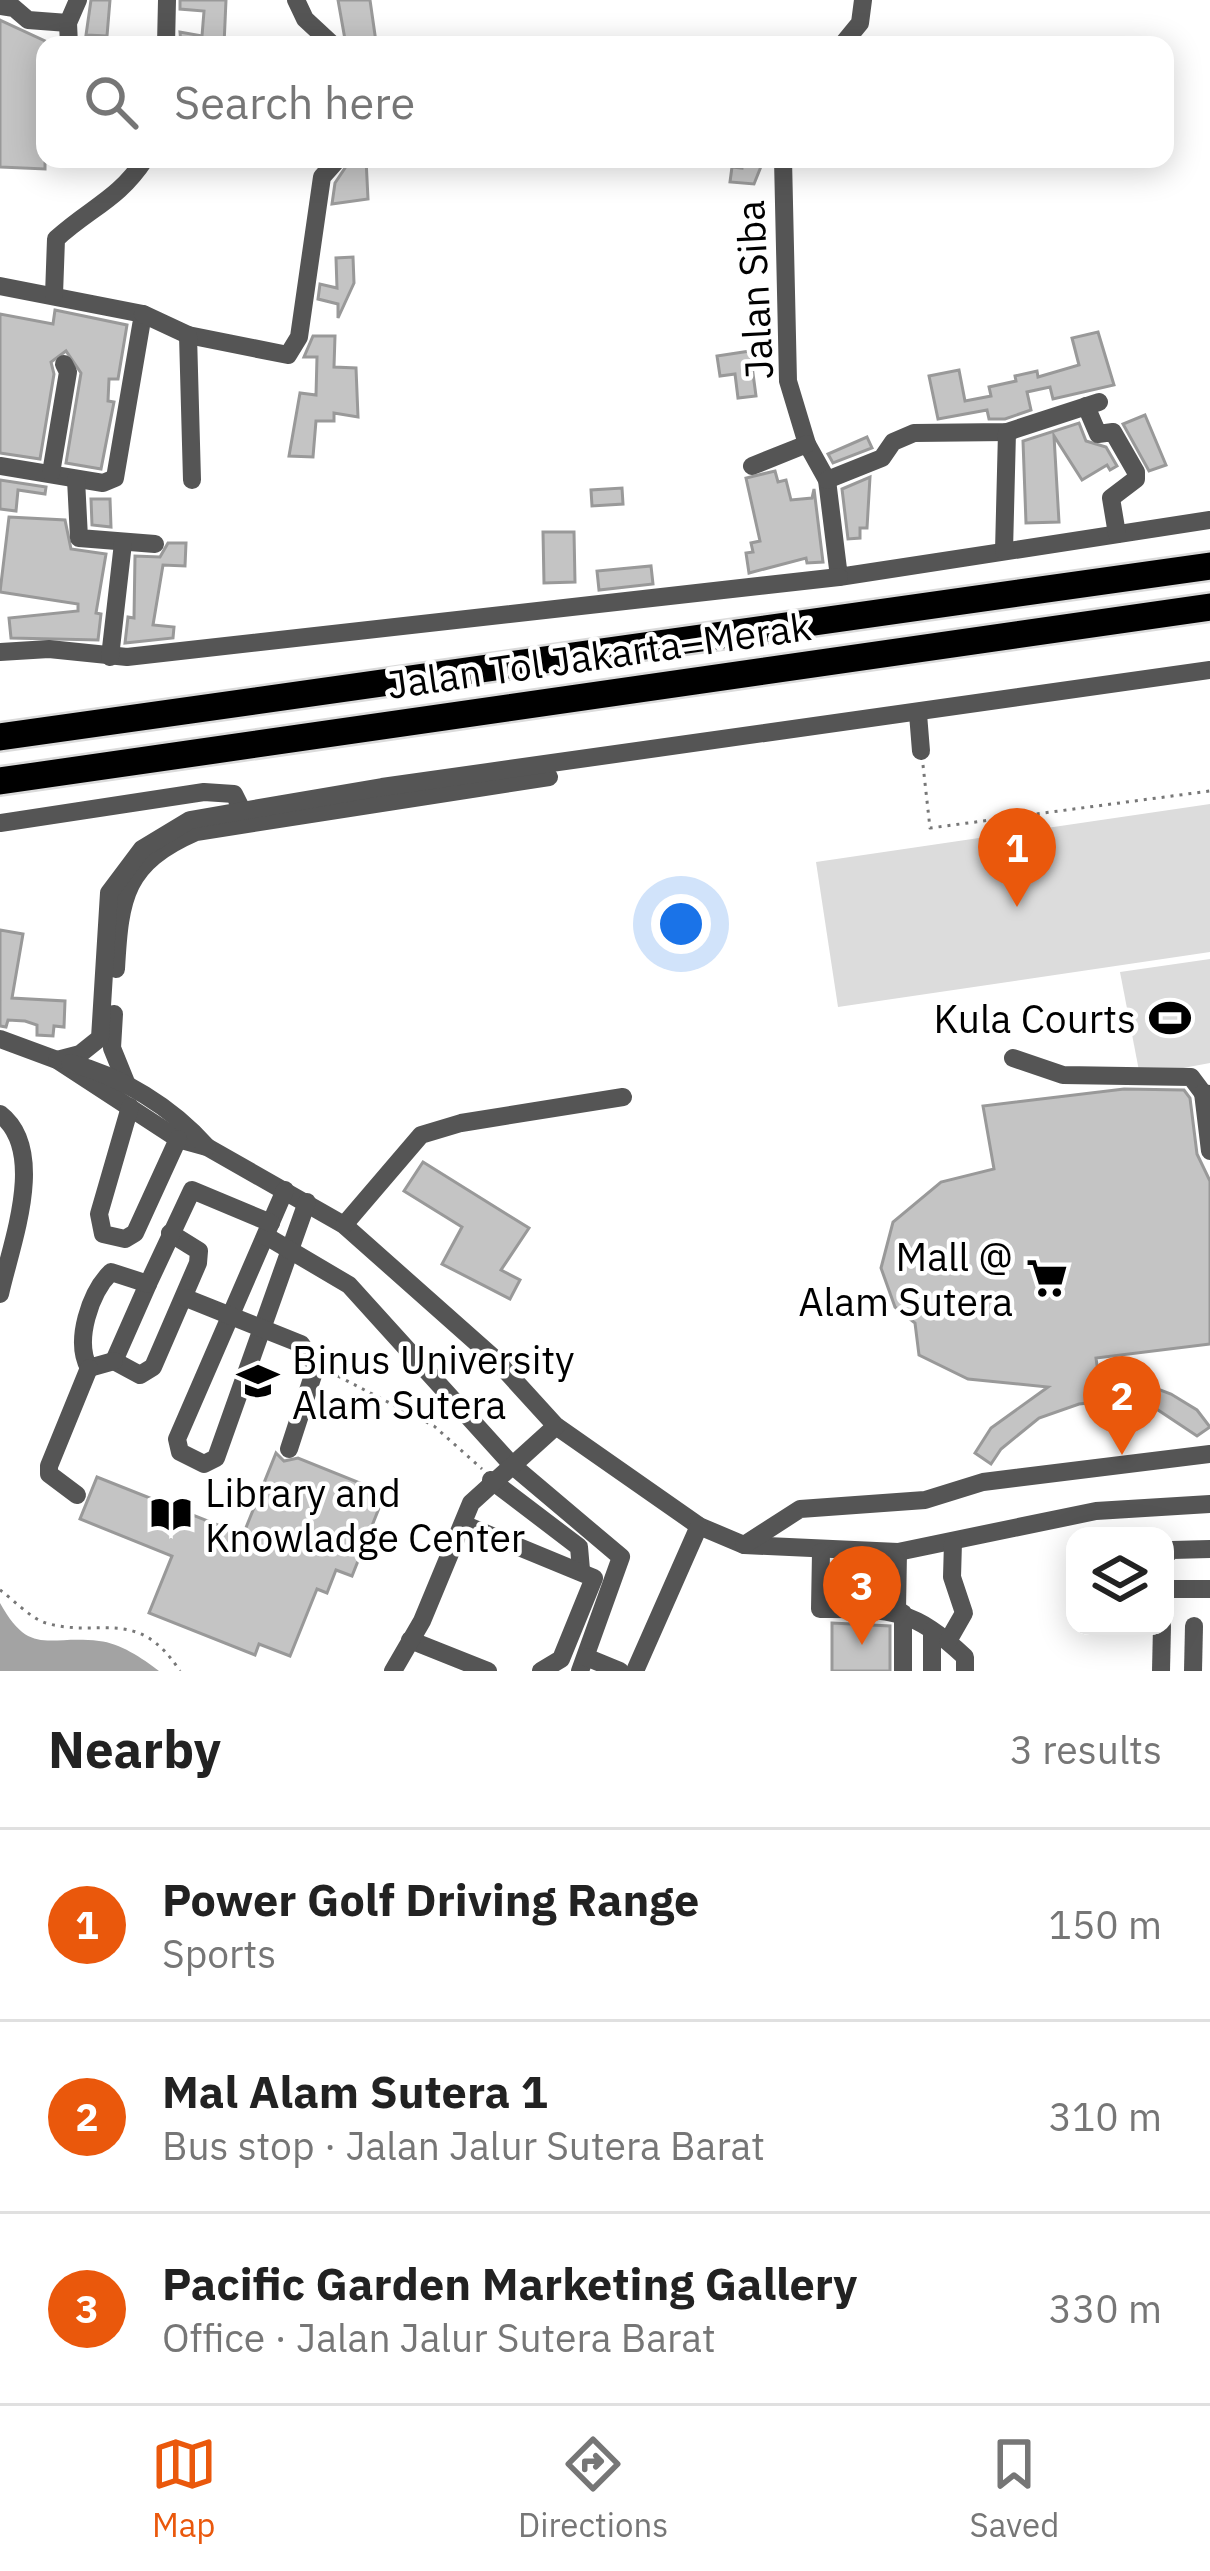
<!DOCTYPE html>
<meta charset="utf-8">
<style>
:root{--surface:#fff;--page:#f6f6f6;--text:#222;--muted:#767676;--line:#e0e0e0;--accent:#ea580c}
body{margin:0;font-family:"IBM Plex Sans",sans-serif;background:var(--page);color:var(--text)}
.controls{position:absolute;right:36px;bottom:36px;display:grid;overflow:hidden;border-radius:24px;box-shadow:0 6px 30px #0003}
.controls button{width:108px;height:108px;display:grid;place-items:center;padding:0;border:0;border-bottom:3px solid var(--line);background:var(--surface);color:var(--text);font:60px sans-serif}
.you{position:absolute;left:681px;top:924px;width:42px;height:42px;margin:-30px;border:9px solid #fff;border-radius:50%;background:#1a73e8;box-shadow:0 0 0 18px #1a73e833}
.badge{display:grid;place-items:center;width:78px;height:78px;border-radius:50%;background:var(--accent);color:#fff;font-size:39px;font-weight:700}
.pin{position:absolute;translate:-50% -99px;filter:drop-shadow(0 3px 6px #0008)}
.pin::after{content:'';position:absolute;top:63px;width:42px;height:36px;background:inherit;clip-path:polygon(0 0,100% 0,50% 100%)}
.list{margin:0;padding:0;list-style:none}
h2{display:flex;justify-content:space-between;align-items:center;height:156px;margin:0;padding:0 48px;font-size:51px}
h2 small{font-size:39px;font-weight:400;color:var(--muted)}
.list li{display:grid;grid-template-columns:78px 1fr auto;gap:36px;align-items:center;box-sizing:border-box;height:192px;padding:0 48px;border-top:3px solid var(--line)}
.list b{display:block;font-size:45px;white-space:nowrap}
.list p{margin:0;font-size:39px;white-space:nowrap;color:var(--muted)}
.list em{font-size:39px;font-style:normal;color:var(--muted)}
.icon{flex:none;width:66px;height:66px;fill:none;stroke:currentColor;stroke-width:2;stroke-linecap:round;stroke-linejoin:round}
.map{position:relative;flex:none;width:1210px;height:1671px;overflow:hidden}
.search{position:absolute;background:var(--surface);box-shadow:0 6px 30px #0003;left:36px;right:36px;top:36px;height:132px;display:flex;align-items:center;gap:30px;box-sizing:border-box;padding:0 42px;border-radius:24px;color:var(--muted);font-size:45px}
.sheet{height:732px;background:var(--surface)}
nav{display:flex;justify-content:space-around;align-items:center;box-sizing:border-box;height:168px;border-top:3px solid var(--line);background:var(--surface);font-size:33px;color:var(--muted)}
nav a{display:grid;justify-items:center;gap:6px}
nav .on{color:var(--accent)}
.map>svg:first-child{display:block}
.green{fill:#dcdcdc}
.water{fill:#a3a3a3}
.building{fill:#c4c4c4;stroke:#999;stroke-width:3}
.lines{fill:none;stroke-linecap:round;stroke-linejoin:round}
.highway-casing{stroke:#dbdbdb;stroke-width:32}
.path{stroke:#777;stroke-width:3;stroke-dasharray:3 6;stroke-linecap:butt}
.minor{stroke:#555;stroke-width:18}
.highway{stroke:#000;stroke-width:27}
.labels{text-anchor:middle;dominant-baseline:central;stroke-width:9;stroke-linejoin:round;paint-order:stroke}
.street-label{font-size:39px;fill:#000;stroke:#fff}
.poi-label{font-size:39px;fill:#000;stroke:#fff;text-anchor:end}
</style>
<div class="map">
<svg width="1210" height="1671" viewBox="0 0 1210 1671">
<rect width="100%" height="100%" fill="#fff"/>
<g class="green">
<path d="M1210,804V952L838,1007L816,862Z"/>
<path d="M1210,959V1063L1140,1076L1120,972Z"/>
</g>
<path class="water" d="M0,1603C30,1657 47,1635 99,1641C120,1643 142,1658 159,1671H0Z"/>
<g class="building">
<path d="M91,0H110L107,36L86,35Z"/>
<path d="M180,0H226L224,45H181L180,32L202,36L204,11L180,9Z"/>
<path d="M338,0H370L376,42L346,45Z"/>
<path d="M0,20L45,41V169L0,167Z"/>
<path d="M351,159H366L368,199L332,204L335,183Z"/>
<path d="M743,159H764L754,184L730,182L732,167L742,168Z"/>
<path d="M353,257L354,283L338,318V304L318,299L320,284L337,288L336,258Z"/>
<path d="M55,310L127,325L118,379H109L108,401L114,402L101,469L66,463L81,373L66,351L51,362L54,374L40,459L0,453V314L53,324Z"/>
<path d="M1098,332L1114,385L1053,399L1050,387L1027,392L1031,410L1005,419H989L987,410L938,419L929,376L959,370L965,401L991,396L989,387L1016,381L1015,376L1037,371L1038,377L1079,365L1072,338Z"/>
<path d="M313,336H335L334,367L356,368L358,417L334,413V421H316L313,457L289,456L300,393L316,395L317,357H304Z"/>
<path d="M750,351L756,396L738,398L735,374L720,376L717,356Z"/>
<path d="M1145,415L1166,465L1149,471L1123,424Z"/>
<path d="M1079,423L1086,441L1106,447L1117,466L1110,470L1107,465L1082,480L1054,436L1059,522L1026,523L1023,441Z"/>
<path d="M867,437L872,448L833,463L828,454Z"/>
<path d="M775,471L778,482L786,480L791,500L812,498L814,489L823,562L807,563L806,558L749,573L746,553L753,552L751,543L760,541L746,478Z"/>
<path d="M870,477L867,528H860V538L848,539L842,489Z"/>
<path d="M0,480L46,487L45,494L18,490L16,511L0,509Z"/>
<path d="M622,488L623,504L592,506L591,490Z"/>
<path d="M91,499H110L111,527L92,525Z"/>
<path d="M9,517L65,520L71,549L106,554L96,613L101,614L98,640L11,638L9,618L78,611V604L0,592Z"/>
<path d="M543,532H574L575,582L544,583Z"/>
<path d="M168,543H186L185,566L163,565L153,625L174,627L173,638L125,643L128,617L134,618L135,556L160,557Z"/>
<path d="M651,566L653,584L599,590L597,571Z"/>
<path d="M0,930L23,934L12,998L65,1001L64,1027L54,1026L53,1036L37,1035V1025L25,1021L8,1020L6,1027L0,1026Z"/>
<path d="M1124,1089L1184,1090L1190,1098L1197,1154L1210,1181V1344L1096,1358L1099,1379L1142,1383L1171,1394L1197,1410L1210,1427L1197,1436L1155,1408L1108,1401L1079,1404L1039,1418L1001,1449L991,1464L975,1453L991,1428L1048,1387L968,1379L919,1355L915,1323L895,1307L881,1268L893,1222L941,1182L994,1169L983,1106Z"/>
<path d="M423,1162L529,1228L501,1270L520,1280L510,1299L442,1264L462,1227L404,1191Z"/>
<path d="M276,1453L284,1461L298,1458L385,1493L352,1576L336,1570L327,1593L317,1589L290,1656L259,1644L255,1655L149,1613L172,1556L80,1519L97,1477L243,1535Z"/>
<path d="M832,1623L890,1626V1671H832Z"/>
</g>
<g class="lines">
<g class="highway-casing">
<g id="highway">
<path d="M0,737L1210,566"/>
<path d="M0,781L1210,607"/>
</g>
</g>
<g class="path">
<path d="M923,765L930,828L1210,791"/>
<path d="M330,1372L434,1426L482,1469"/>
<path d="M0,1590C14,1600 30,1618 46,1623C100,1639 137,1605 180,1671"/>
</g>
<g class="minor">
<path d="M296,0L305,19L333,45"/>
<path d="M0,6L14,8L28,20L68,23"/>
<path d="M69,45L68,23L78,0"/>
<path d="M166,45L167,0"/>
<path d="M842,45L860,23L863,0"/>
<path d="M783,159L788,381L807,444L827,480L839,577L1210,520"/>
<path d="M0,286L143,314L115,478L103,483L0,466"/>
<path d="M54,295L56,239C91,207 118,200 145,159"/>
<path d="M143,314L188,335L288,355L299,337L322,177L338,159"/>
<path d="M188,335L192,480"/>
<path d="M1086,406L1098,434L1113,432L1136,472V479L1111,498L1117,534"/>
<path d="M752,466L807,444"/>
<path d="M51,473L68,372L64,364"/>
<path d="M76,479L79,538L155,544"/>
<path d="M827,480L882,458L893,442L914,433L1007,432L1099,402"/>
<path d="M1004,551L1007,432"/>
<path d="M0,652L49,649L127,657L839,577"/>
<path d="M110,657L123,543"/>
<path d="M918,714L921,751"/>
<path d="M0,823L204,792L234,794L242,810"/>
<path d="M116,969C120,896 125,863 196,832L549,777"/>
<path d="M114,1014L112,1048L127,1085"/>
<path d="M0,1039L57,1060L178,1139L207,1147L344,1225L495,1359L556,1426L699,1526L744,1545L898,1552L1096,1511L1210,1504"/>
<path d="M1013,1058L1063,1075L1191,1077L1203,1093L1210,1094"/>
<path d="M57,1060L80,1054L100,1038L109,893L142,849L190,820L382,787L1210,670"/>
<path d="M70,1063C121,1076 172,1107 207,1147"/>
<path d="M1203,1093L1210,1151"/>
<path d="M130,1107L99,1214L103,1234L125,1239L135,1233L178,1139"/>
<path d="M0,1114C48,1151 11,1244 0,1294"/>
<path d="M285,1190L177,1439L180,1452L204,1464L216,1458L307,1202"/>
<path d="M344,1225L421,1135L461,1123L623,1097"/>
<path d="M266,1236L349,1285L512,1465L621,1557L580,1671"/>
<path d="M148,1284L114,1361L140,1375L153,1367L198,1263L199,1251L170,1233"/>
<path d="M186,1298L301,1344L316,1366L289,1449"/>
<path d="M114,1361L89,1368C74,1341 90,1293 111,1272L148,1284L192,1190L271,1223"/>
<path d="M491,1480L579,1547L581,1570"/>
<path d="M77,1495L49,1474V1466L89,1368"/>
<path d="M463,1524L594,1578L561,1659L541,1671"/>
<path d="M744,1545L800,1509L925,1500L983,1482L1210,1454"/>
<path d="M821,1552L820,1609C889,1609 912,1607 965,1657V1671"/>
<path d="M883,1552L884,1609"/>
<path d="M1165,1556L1172,1550L1210,1549"/>
<path d="M1165,1589H1210"/>
<path d="M897,1609L898,1552"/>
<path d="M903,1613V1671"/>
<path d="M932,1631V1671"/>
<path d="M410,1640L488,1671"/>
<path d="M948,1641L964,1613L952,1577L953,1542"/>
<path d="M586,1657L620,1671"/>
<path d="M393,1671L422,1621L471,1503L556,1426"/>
<path d="M635,1671L699,1526"/>
<path d="M1161,1671L1162,1626"/>
<path d="M1193,1671L1194,1626"/>
</g>
<use href="#highway" class="highway"/>
</g>
<defs>
<g id="stadium-bare" transform="scale(3.24)"><path d="M0-5a6.5 5 0 1 0 0 10a6.5 5 0 1 0 0-10ZM-3.5-1.8h7v3.6h-7Z" fill="#000" stroke="#fff" stroke-width="2.5" paint-order="stroke"/></g>
<g id="supermarket-bare" transform="scale(3.24)"><path d="M-6-5.5h2.5l.6 2H6L4.5 2H-2.5L-4.4-4H-6ZM-1.5 3.2a1.3 1.3 0 1 0 .1 0ZM3 3.2a1.3 1.3 0 1 0 .1 0Z" fill="#000" stroke="#fff" stroke-width="2.5" paint-order="stroke"/></g>
<g id="university-bare" transform="scale(3.24)"><path d="M0-5L7-2L0 1L-7-2ZM-4 1L0 2.5L4 1V4Q0 6-4 4Z" fill="#000" stroke="#fff" stroke-width="2.5" paint-order="stroke"/></g>
<g id="library-bare" transform="scale(3.24)"><path d="M-6-4Q-3-5.5-.7-3.5V5Q-3 3-6 4ZM6-4Q3-5.5 .7-3.5V5Q3 3 6 4Z" fill="#000" stroke="#fff" stroke-width="2.5" paint-order="stroke"/></g>
</defs>
<g fill-rule="evenodd">
<use href="#stadium-bare" x="1170" y="1018"/>
<use href="#supermarket-bare" x="1047" y="1278"/>
<use href="#university-bare" x="258" y="1381"/>
<use href="#library-bare" x="171" y="1514"/>
</g>
<g class="labels">
<g class="street-label">
<text transform="translate(754 290) rotate(-93)">Jalan Siba</text>
<text transform="translate(599 655) rotate(-8)">Jalan Tol Jakarta–Merak</text>
</g>
<g class="poi-label">
<text x="1136" y="1018">Kula Courts</text>
<text x="1013" y="1256">Mall @<tspan x="1013" dy="45">Alam Sutera</tspan></text>
<text x="292" y="1359" text-anchor="start">Binus University<tspan x="292" dy="45">Alam Sutera</tspan></text>
<text x="205" y="1492" text-anchor="start">Library and<tspan x="205" dy="45">Knowladge Center</tspan></text>
</g>
</g>
</svg>
<div class="controls">
<button><svg class="icon" aria-label="layers" viewBox="0 0 24 24"><path d="M12 4l9 5-9 5-9-5zM3 14l9 5 9-5"/></svg></button>
</div>
<div class="you"></div>
<div class="pin badge" style="left:1017px;top:907px">1</div>
<div class="pin badge" style="left:1122px;top:1455px">2</div>
<div class="pin badge" style="left:862px;top:1645px">3</div>
<div class="search"><svg class="icon" aria-label="search" viewBox="0 0 24 24"><circle cx="10" cy="10" r="6"/><path d="M15 15l6 6"/></svg>Search here</div>
</div>
<section class="sheet">
<h2>Nearby<small>3 results</small></h2>
<ul class="list">
<li><span class="badge">1</span><div><b>Power Golf Driving Range</b><p>Sports</p></div><em>150 m</em></li>
<li><span class="badge">2</span><div><b>Mal Alam Sutera 1</b><p>Bus stop · Jalan Jalur Sutera Barat</p></div><em>310 m</em></li>
<li><span class="badge">3</span><div><b>Pacific Garden Marketing Gallery</b><p>Office · Jalan Jalur Sutera Barat</p></div><em>330 m</em></li>
</ul>
</section>
<nav>
<a class="on"><svg class="icon" aria-label="map" viewBox="0 0 24 24"><path d="M3 6l6-2 6 2 6-2v14l-6 2-6-2-6 2zM9 4v14M15 6v14"/></svg>Map</a>
<a><svg class="icon" aria-label="directions" viewBox="0 0 24 24"><path d="M12 3l9 9-9 9-9-9zM9 14v-3h6M13 9l2 2-2 2"/></svg>Directions</a>
<a><svg class="icon" aria-label="saved" viewBox="0 0 24 24"><path d="M7 4h10v16l-5-4-5 4z"/></svg>Saved</a>
</nav>
